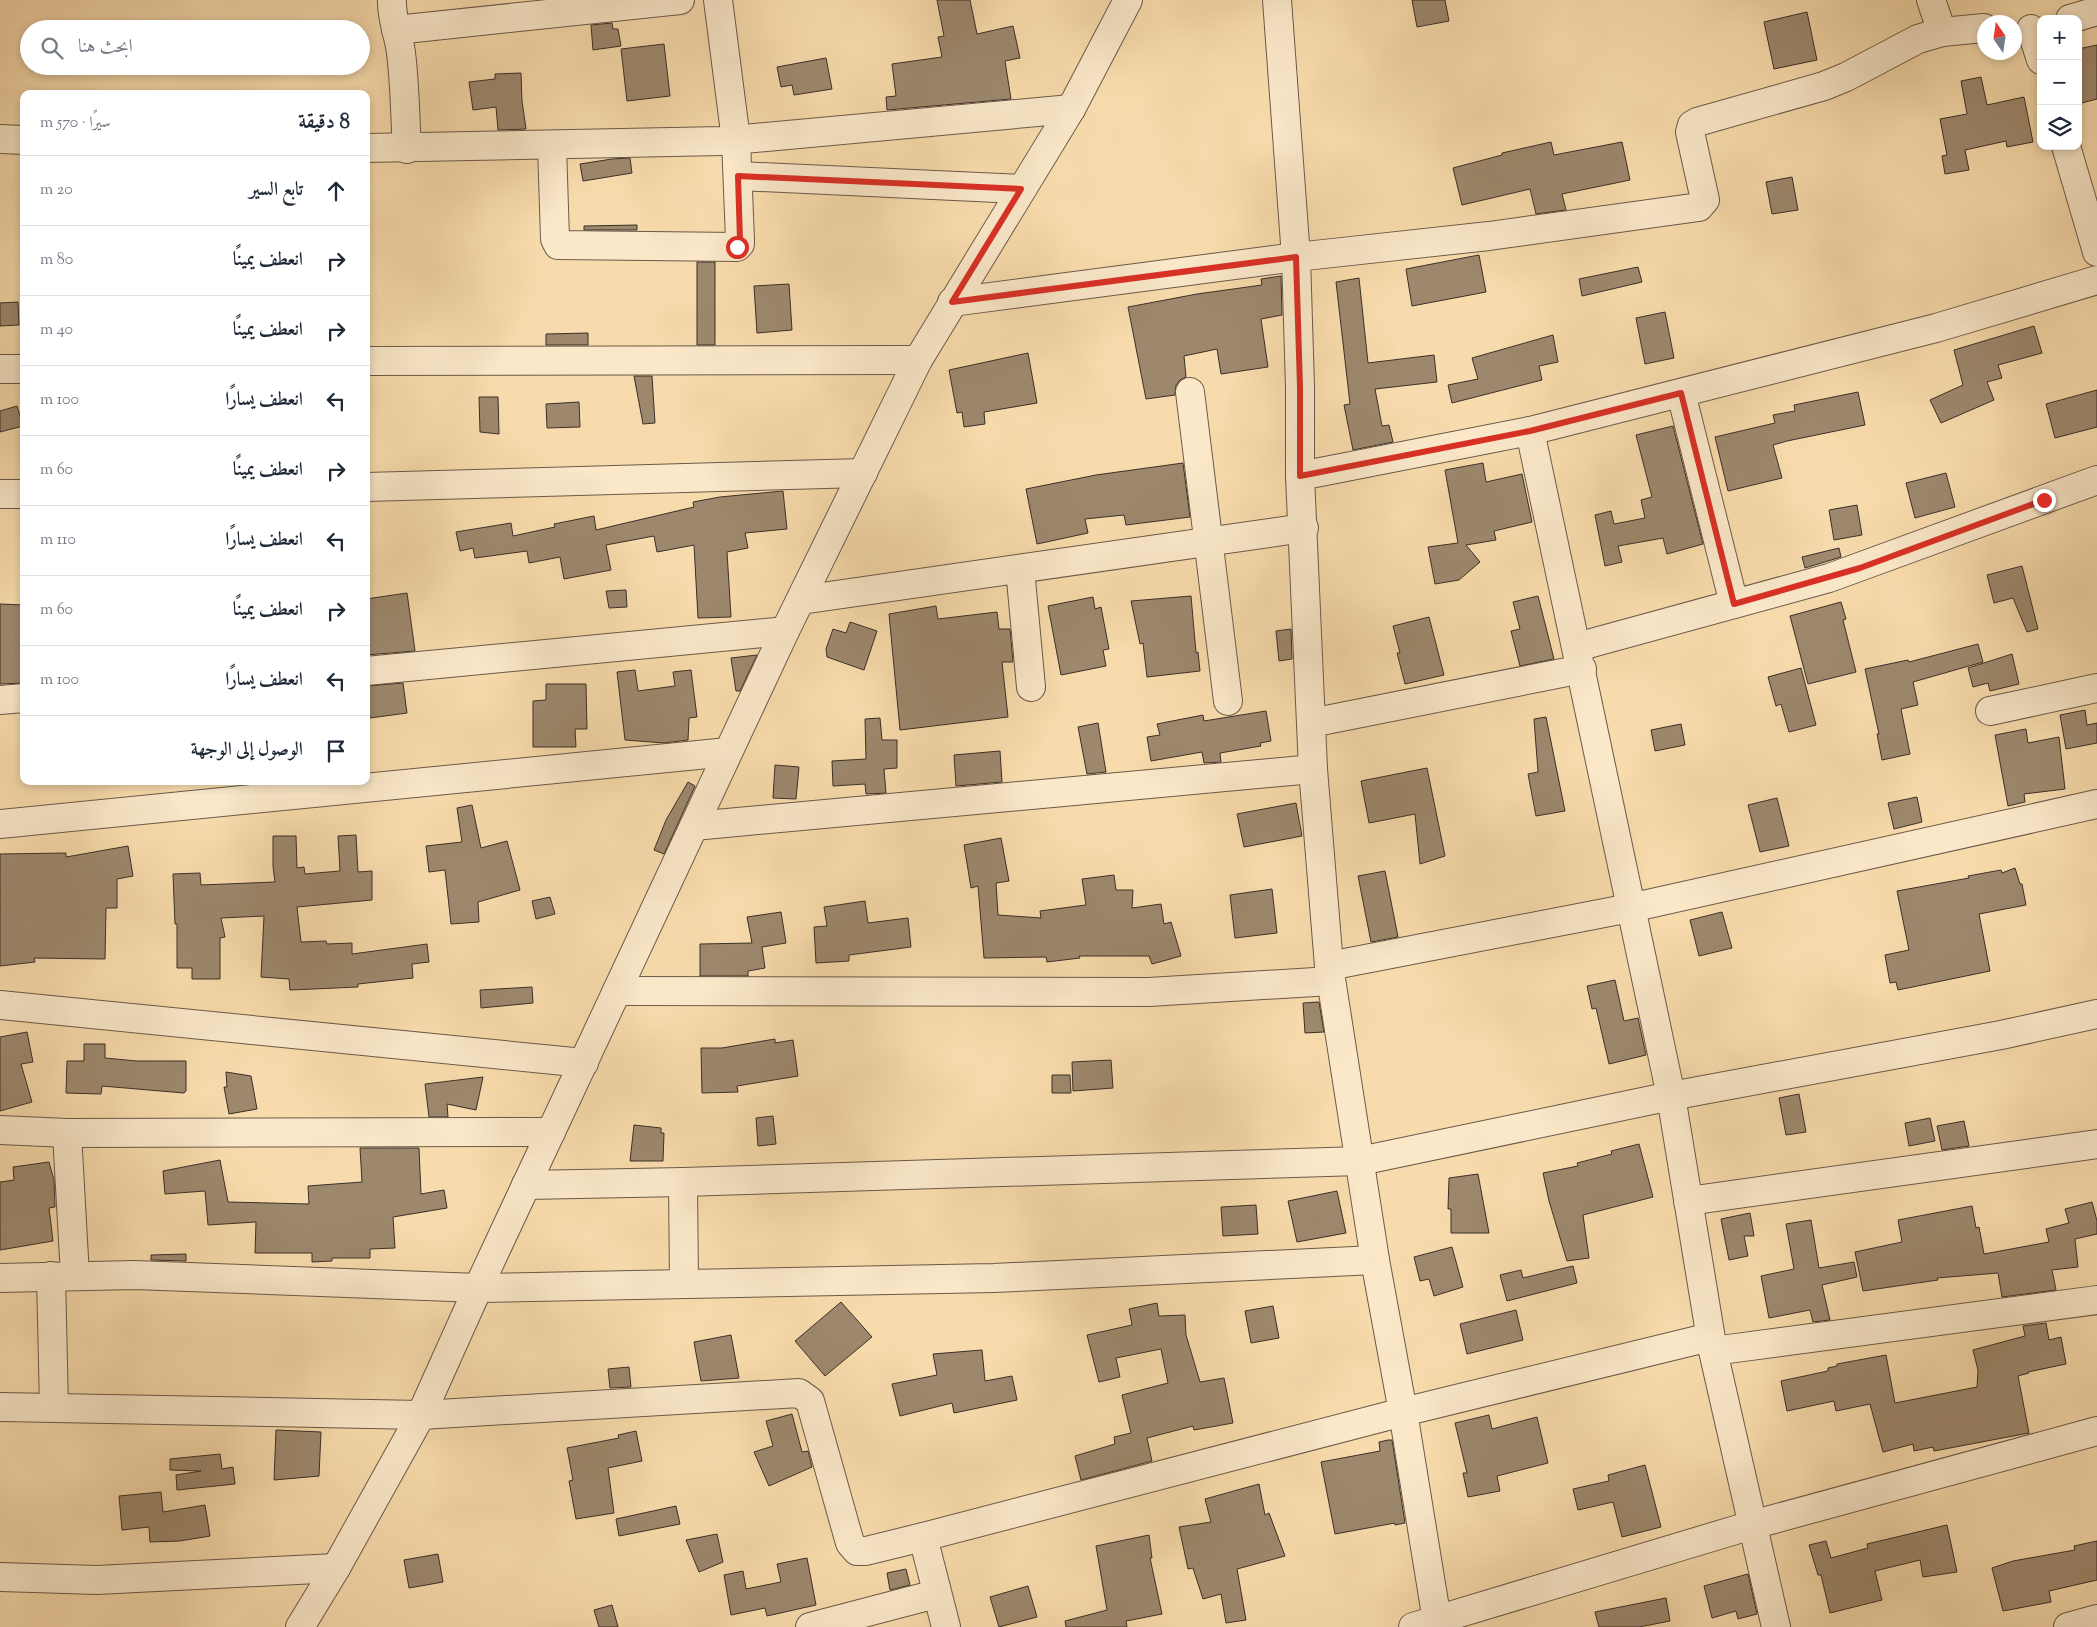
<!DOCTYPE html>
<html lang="ar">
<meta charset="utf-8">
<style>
:root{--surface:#fff;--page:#f6f6f7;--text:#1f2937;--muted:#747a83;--line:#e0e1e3}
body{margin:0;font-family:"Sorts Mill Goudy",Amiri,serif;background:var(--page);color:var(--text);direction:rtl}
.controls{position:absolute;right:15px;top:15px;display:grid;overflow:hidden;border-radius:10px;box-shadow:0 2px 8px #0003}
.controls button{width:45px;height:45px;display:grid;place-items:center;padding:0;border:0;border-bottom:1px solid var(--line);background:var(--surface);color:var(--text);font:25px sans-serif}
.compass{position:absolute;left:1977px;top:15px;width:45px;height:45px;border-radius:50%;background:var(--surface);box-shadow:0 2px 8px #0003;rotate:347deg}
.stop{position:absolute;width:15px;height:15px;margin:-11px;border:4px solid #d93025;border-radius:50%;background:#fff}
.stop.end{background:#d93025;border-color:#fff;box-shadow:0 1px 5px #0008}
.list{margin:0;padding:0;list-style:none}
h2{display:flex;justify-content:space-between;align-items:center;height:65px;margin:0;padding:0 20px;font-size:21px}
h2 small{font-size:16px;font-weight:400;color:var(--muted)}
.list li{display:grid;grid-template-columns:32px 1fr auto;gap:15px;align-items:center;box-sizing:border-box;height:70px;padding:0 20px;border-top:1px solid var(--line)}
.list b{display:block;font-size:19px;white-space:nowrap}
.list em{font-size:16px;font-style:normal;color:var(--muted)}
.icon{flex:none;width:28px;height:28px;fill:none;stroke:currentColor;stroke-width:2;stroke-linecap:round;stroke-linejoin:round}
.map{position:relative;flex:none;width:2097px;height:1627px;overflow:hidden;direction:ltr}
.search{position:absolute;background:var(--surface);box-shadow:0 2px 8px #0003;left:20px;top:20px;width:350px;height:55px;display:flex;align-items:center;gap:12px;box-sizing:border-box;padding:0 18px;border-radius:28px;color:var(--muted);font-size:19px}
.panel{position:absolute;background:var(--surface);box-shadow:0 2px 8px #0003;left:20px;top:90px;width:350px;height:695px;border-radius:10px;direction:rtl}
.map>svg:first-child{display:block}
.building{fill:#9d886d;stroke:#3a2f28}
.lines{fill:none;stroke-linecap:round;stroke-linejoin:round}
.minor-casing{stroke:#6a5a49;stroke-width:30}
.minor{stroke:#fae8c9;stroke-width:28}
.route{stroke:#d93025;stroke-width:6}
</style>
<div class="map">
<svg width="2097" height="1627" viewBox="0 0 2097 1627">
<rect width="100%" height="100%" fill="#f8dbac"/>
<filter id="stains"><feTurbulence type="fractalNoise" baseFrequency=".004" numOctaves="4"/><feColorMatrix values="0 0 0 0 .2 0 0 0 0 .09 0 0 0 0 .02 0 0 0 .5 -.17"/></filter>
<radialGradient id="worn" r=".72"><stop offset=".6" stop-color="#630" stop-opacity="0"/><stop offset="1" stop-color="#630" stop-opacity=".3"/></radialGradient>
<g class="building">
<path d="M937,0H970L977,34L1013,26L1020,58L1005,61L1011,99L887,110L886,97L896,96L892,64L942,57L938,37L944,36Z"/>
<path d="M1412,0H1445L1449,21L1417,27Z"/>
<path d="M1807,12L1817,60L1774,69L1764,22Z"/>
<path d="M612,23L613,29H618L621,46L593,50L591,25Z"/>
<path d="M664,44L670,96L627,101L621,49Z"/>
<path d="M2097,45V99L2078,104V49Z"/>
<path d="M826,58L832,89L794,95L792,85L781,87L777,67Z"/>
<path d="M521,73L522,101L526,129L498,130L496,107L473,110L469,82L495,79V74Z"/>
<path d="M1981,77L1987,105L2024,97L2033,142L2007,147L2006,141L1965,150L1969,170L1945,174L1942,156L1947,155L1940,119L1967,114L1961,81Z"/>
<path d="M1551,142L1554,155L1622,142L1630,180L1562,194L1566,210L1536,214L1530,189L1462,205L1453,168L1502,155V153Z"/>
<path d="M630,158L632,173L583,181L580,164L612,159Z"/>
<path d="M1792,177L1798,210L1772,214L1766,182Z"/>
<path d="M637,225V230H584V226Z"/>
<path d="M1479,255L1486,292L1412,306L1406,269Z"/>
<rect x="697" y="262" width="18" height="83"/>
<path d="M1638,267L1642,282L1582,296L1579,279Z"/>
<path d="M1281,276L1282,315L1261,319L1268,367L1221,374L1217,349L1184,356L1186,377L1180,380L1176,385L1175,395L1146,399L1128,307L1197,294L1262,285L1261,279Z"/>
<path d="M1359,278L1368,363L1434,355L1437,382L1375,389L1382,426L1389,425L1393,442L1353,450L1344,405L1350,404L1336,282Z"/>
<path d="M789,284L792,330L757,333L754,286Z"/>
<path d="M18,302L19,325L0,326V303Z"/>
<path d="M1665,312L1674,358L1645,364L1636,318Z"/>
<path d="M2034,326L2042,353L1998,365L2002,378L1987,382L1994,400L1941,423L1930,400L1963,385L1954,350Z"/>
<path d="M588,333V345H546V334Z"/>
<path d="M1553,335L1558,362L1539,366L1542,380L1452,403L1448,385L1478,379L1472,358Z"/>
<path d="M1028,353L1037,403L984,412L985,424L964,427L962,412L957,413L949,370Z"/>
<path d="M634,376H652L655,423L643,424Z"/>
<path d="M2097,390V427L2055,438L2046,404Z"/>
<path d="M1858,392L1865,425L1787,441L1773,445L1782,478L1728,491L1715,437L1775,423L1773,415L1795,411L1794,405Z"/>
<path d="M479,397H498L499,434L480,432Z"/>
<path d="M579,402L580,427L547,428L546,404Z"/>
<path d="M17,406L23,426L0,432V411Z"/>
<path d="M1673,426L1703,544L1667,554L1663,538L1618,546L1622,562L1605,566L1595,515L1611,511L1614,524L1645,518L1641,500L1652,497L1636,435Z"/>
<path d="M1183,463L1190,517L1126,525L1124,515L1085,519L1088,533L1037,544L1026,489L1096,475Z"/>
<path d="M1483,463L1486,482L1522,474L1532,522L1494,531L1496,540L1466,545L1480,562L1459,580L1435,584L1428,547L1458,543L1445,470Z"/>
<path d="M1946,473L1955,507L1915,518L1906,483Z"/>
<path d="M783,491L787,529L745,533L748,548L727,552L731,617L698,618L694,545L657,552L654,536L606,545L611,570L564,579L560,557L529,563L527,551L475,558L473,548L460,551L456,532L511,523L513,536L555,527L554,524L594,516L596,530L694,507L693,502L720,497Z"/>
<path d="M1857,505L1862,535L1834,540L1829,510Z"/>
<path d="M1839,548L1841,557L1805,568L1802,557Z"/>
<path d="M2022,566L2038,629L2027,632L2013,598L1994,603L1987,575Z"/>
<path d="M626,590L627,607L609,608L606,591Z"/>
<path d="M407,593L415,651L366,655V599Z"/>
<path d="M1191,596L1196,653L1198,652L1200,671L1147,677L1143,643L1140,644L1131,601Z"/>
<path d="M1538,596L1554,659L1520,666L1511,631L1520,629L1513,602Z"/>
<path d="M1093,597L1095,609L1101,607L1109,649L1103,650L1106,666L1061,675L1048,606Z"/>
<path d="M1841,602L1846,619L1843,620L1856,672L1808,684L1790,616Z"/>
<path d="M0,604L24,605V683L0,684Z"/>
<path d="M936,606L938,619L997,612L999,629H1010L1013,662H1002L1008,717L900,730L889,614Z"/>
<path d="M1429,617L1444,675L1405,684L1397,653H1400L1393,626Z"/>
<path d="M850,622L877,631L864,670L827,657L826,649L833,629L846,633Z"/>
<path d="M1291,629L1292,659L1279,661L1276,631Z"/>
<path d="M1978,644L1983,662L1913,682L1918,705L1901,709L1910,754L1882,760L1877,734H1879L1865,669L1908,660L1909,662Z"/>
<path d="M2012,654L2019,684L1990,691L1988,683L1973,687L1968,668Z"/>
<path d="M757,655L740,691H736L731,658Z"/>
<path d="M1801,668L1816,725L1789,732L1781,704L1776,706L1768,677Z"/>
<path d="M635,670L638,691L675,686L673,672L691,670L697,717L689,718L688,740L664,743L625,740L617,672Z"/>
<path d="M403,683L407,713L370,718L366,686Z"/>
<path d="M546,684H586L587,729H575L576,747H533V701L546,700Z"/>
<path d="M2085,710L2087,725L2097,723V743L2066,749L2060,715Z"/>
<path d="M1266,711L1271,741L1260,743L1261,746L1220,753L1221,762L1204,763L1202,752L1151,761L1147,737L1160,735L1157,724L1203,715L1204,721Z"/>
<path d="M1546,717L1565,811L1536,816L1528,774L1538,772L1534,719Z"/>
<path d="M880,718L882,740H897V768L884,769L886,793L866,794L865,784L833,786L832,761L866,759L865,719Z"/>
<path d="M1098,723L1106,772L1087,774L1078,727Z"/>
<path d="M1681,724L1685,745L1655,751L1651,730Z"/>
<path d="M2026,729L2028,743L2059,737L2065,789L2024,794L2025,802L2008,806L1995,735Z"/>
<path d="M1000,751L1002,782L956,786L954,755Z"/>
<path d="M775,765L799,767L796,799L773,798Z"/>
<path d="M1427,768L1445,856L1420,864L1415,814L1369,823L1361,781Z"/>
<path d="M688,782L695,786L664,854L654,850L666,820Z"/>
<path d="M1917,797L1922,822L1894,829L1888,803Z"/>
<path d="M1777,798L1789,846L1760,852L1748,805Z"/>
<path d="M1296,803L1302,836L1244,847L1237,814Z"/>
<path d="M472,805L481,848L507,841L520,890L478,902L479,922L451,924L445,870L429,872L426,846L462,842L457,808Z"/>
<path d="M356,835L358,872L372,871V900L297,907L301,942L326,941L327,944L352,943V954L427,944L429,962L412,964L413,978L358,984V987L290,990L289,979L261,977L264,916L221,918L225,937L220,938V979H192V968H177V924H175L173,874L200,873L201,885L275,882L273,867V836H296L297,868L304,867L305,874L340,871L338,836Z"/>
<path d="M1001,838L1009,881L996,883L998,915L1041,918L1040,911L1086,905L1082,879L1114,875L1116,890H1133L1132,908L1161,904L1164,924L1171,922L1181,956L1152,964L1149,956H1079L1080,958L1047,962L1046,957L984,958L978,886L971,888L964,845Z"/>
<path d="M128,846L133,876L117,879V908H106L105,959L34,958L35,962L0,966V854L66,853V857Z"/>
<path d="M2015,868L2020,884H2022L2026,905L1979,914L1990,971L1898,990L1896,982L1890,983L1885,955L1909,950L1897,891L1969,878L1968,876L2001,870L2002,873Z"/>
<path d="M1385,871L1398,937L1371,942L1358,876Z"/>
<path d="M1272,889L1277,933L1235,938L1230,895Z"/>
<path d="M550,897L555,914L536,919L532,901Z"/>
<path d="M865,901L868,923L908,918L911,947L849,955V961L816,963L814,927L827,926L824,907Z"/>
<path d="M781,912L786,943L762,947L765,968L748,971V976H700V944L752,943L747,917Z"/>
<path d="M1722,912L1732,948L1699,956L1690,920Z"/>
<path d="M1615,980L1624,1021L1638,1018L1646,1055L1609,1064L1596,1008L1592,1009L1587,986Z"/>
<path d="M532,987L533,1003L481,1008L480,990Z"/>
<path d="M1319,1002L1324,1032L1305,1033L1303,1003Z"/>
<path d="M27,1032L33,1062L21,1064L32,1102L0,1111V1037Z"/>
<path d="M775,1039V1043L793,1040L798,1076L737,1086L738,1092L702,1093L701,1048H722Z"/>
<path d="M84,1044H105V1058L137,1061H186V1091L184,1093L102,1086L101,1094L66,1093L67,1061H84Z"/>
<path d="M1111,1060L1113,1088L1073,1091L1072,1062Z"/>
<path d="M226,1072L251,1076L257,1109L229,1114L224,1087H227Z"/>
<path d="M1052,1075H1070L1071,1093H1052Z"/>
<path d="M483,1077L476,1110L447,1104L448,1117H429L425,1084Z"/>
<path d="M1799,1094L1806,1132L1786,1135L1779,1098Z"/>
<path d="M773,1116L776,1144L758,1146L756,1118Z"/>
<path d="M1930,1118L1935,1141L1909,1146L1905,1123Z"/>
<path d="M1964,1121L1969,1146L1942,1150L1937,1126Z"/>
<path d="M634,1125L661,1128V1133H664L663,1161H630Z"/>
<path d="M1639,1144L1653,1197L1583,1215L1589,1258L1567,1261L1549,1201L1543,1173L1578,1166L1577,1163L1612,1154L1611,1151Z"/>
<path d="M360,1148H419L421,1194L444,1190L447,1208L393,1217L395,1248L370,1249V1258H332V1261L312,1262V1253H255L256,1222L208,1225L205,1191L165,1194L163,1171L220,1160L228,1202L309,1204L308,1186L362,1182Z"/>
<path d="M49,1162L54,1180L55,1207L49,1208L53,1241L0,1250V1182L14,1180L13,1167Z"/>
<path d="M1478,1174L1489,1233H1451V1209H1448L1449,1178Z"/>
<path d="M1337,1191L1346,1233L1297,1242L1288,1201Z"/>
<path d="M2092,1202L2097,1221V1234L2075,1239L2078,1267L2052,1270L2056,1290L2002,1297L1998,1273L1937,1278L1938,1280L1863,1291L1855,1252L1902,1242L1898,1220L1972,1206L1976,1228L1979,1227L1984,1254L2049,1242L2046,1229L2069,1223L2065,1209Z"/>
<path d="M1256,1205L1258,1234L1223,1236L1221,1207Z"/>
<path d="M1750,1213L1754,1236H1744L1748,1256L1729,1260L1721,1219Z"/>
<path d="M1811,1220L1819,1268L1854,1262L1857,1277L1822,1285L1830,1320L1813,1322L1810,1310L1769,1318L1761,1276L1794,1269L1786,1224Z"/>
<path d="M1452,1247L1463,1287L1434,1296L1429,1279L1420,1281L1414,1257Z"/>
<path d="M186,1254V1261L151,1260V1255Z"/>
<path d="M1573,1266L1577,1283L1507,1301L1500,1275L1521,1270L1523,1278Z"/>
<path d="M841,1302L872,1337L825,1376L795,1341Z"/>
<path d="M1157,1303L1159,1316L1185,1315L1186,1335L1200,1382L1224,1378L1233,1423L1194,1430L1193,1426L1147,1438L1152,1461L1081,1480L1075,1456L1115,1444L1114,1437L1131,1433L1122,1395L1168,1383L1161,1349L1116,1358L1120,1377L1099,1382L1087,1335L1132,1325L1129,1309Z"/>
<path d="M1273,1306L1279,1338L1251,1343L1245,1311Z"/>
<path d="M1516,1310L1523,1340L1467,1354L1460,1324Z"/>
<path d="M2046,1323L2049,1340L2061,1337L2066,1364L2028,1372L2029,1373L2018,1376L2029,1433L1934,1451L1933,1447L1914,1451L1913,1444L1883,1452L1870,1404L1836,1411L1834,1401L1787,1411L1781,1381L1828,1371V1368L1837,1366V1364L1886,1355L1895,1403L1977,1387L1978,1370L1973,1350L2025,1336L2023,1326Z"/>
<path d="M731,1335L739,1378L701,1381L694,1342Z"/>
<path d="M982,1350L985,1381L1012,1376L1017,1400L954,1413L952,1403L900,1416L892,1384L937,1375L933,1354Z"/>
<path d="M629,1367L631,1387L610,1388L608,1369Z"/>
<path d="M792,1414L802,1452L808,1451L812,1467L769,1486L754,1452L773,1446L766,1421Z"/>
<path d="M1489,1415L1492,1429L1537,1417L1548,1463L1497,1476L1500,1491L1468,1497L1463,1473H1467L1455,1423Z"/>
<path d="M276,1430L321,1432L319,1476L274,1480Z"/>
<path d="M636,1431L642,1461L608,1468L614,1513L576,1519L569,1481L573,1480L567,1448L619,1438L618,1435Z"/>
<path d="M1388,1440H1392L1405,1523L1395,1525V1523L1335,1534L1321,1462L1380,1451L1379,1442Z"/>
<path d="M220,1454L222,1469L233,1467L235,1484L177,1490L176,1475L201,1471L170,1470V1459Z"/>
<path d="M1645,1465L1661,1527L1622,1537L1613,1502L1578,1510L1573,1489L1609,1481L1608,1475Z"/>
<path d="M1259,1484L1265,1515L1269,1513L1285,1556L1237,1569L1246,1620L1226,1623L1221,1594L1203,1599L1193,1568L1188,1569L1179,1527L1211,1522L1205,1499Z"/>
<path d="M161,1492L163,1512L205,1505L210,1536L180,1541L150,1542L149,1527L122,1530L119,1496Z"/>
<path d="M676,1506L680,1524L619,1536L616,1519Z"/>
<path d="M1947,1525L1957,1572L1923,1577L1920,1560L1875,1571L1882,1600L1830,1613L1821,1575H1818L1809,1545L1826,1541L1831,1558L1868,1548L1867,1544Z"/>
<path d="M717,1534L723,1562L699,1572L686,1540Z"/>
<path d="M1149,1535L1152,1558H1150L1162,1614L1126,1621L1127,1627H1066L1065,1621L1107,1610L1096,1546Z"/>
<path d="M2097,1541V1580L2049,1591L2051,1602L2003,1611L1992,1568L2013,1561L2075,1550L2074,1546Z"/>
<path d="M438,1554L443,1582L409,1588L404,1560Z"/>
<path d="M807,1558L816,1605L767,1616L765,1608L731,1615L724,1575L743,1571L746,1589L781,1582L777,1564Z"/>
<path d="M906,1569L910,1585L890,1590L887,1573Z"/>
<path d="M1748,1574L1757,1614L1738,1619L1736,1611L1712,1618L1704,1586Z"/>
<path d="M1028,1586L1037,1617L999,1627L990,1597Z"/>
<path d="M1666,1598L1670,1621L1639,1627H1599L1595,1612Z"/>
<path d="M612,1605L618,1627H599L594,1610Z"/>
</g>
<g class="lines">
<g class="minor-casing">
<g id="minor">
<path d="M392,0C391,18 399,35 401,53C405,84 405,117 407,149"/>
<path d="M1277,0L1296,257L1300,387V476L1313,769L1329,966L1375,1260L1403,1412L1438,1627"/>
<path d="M1931,0L1942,32"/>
<path d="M2070,19L2097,11"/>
<path d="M2031,29L2041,60"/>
<path d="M396,30L680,0"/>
<path d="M0,139L24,140"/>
<path d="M552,146L555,239L558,245L737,247L740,244V240L736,140L718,0"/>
<path d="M2066,146L2097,252"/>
<path d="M366,148L722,141L1071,109"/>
<path d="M738,176L1021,189"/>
<path d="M952,302L1296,257L1489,236L1699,207L1705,200L1690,132L1692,125L1697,122L1824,86L1846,77L1918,39L1942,32L1984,28"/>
<path d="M366,361L918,360"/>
<path d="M0,369H24"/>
<path d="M1190,392L1228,701"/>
<path d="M1681,393L1734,604"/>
<path d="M1530,431L1671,1096L1713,1351L1776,1627"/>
<path d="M1300,476L1530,431L1936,328L2097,280"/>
<path d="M366,487L863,473"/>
<path d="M0,494H24"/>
<path d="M1020,569L1031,687"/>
<path d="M801,600L1304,528"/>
<path d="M1577,647L1829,578L2097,480"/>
<path d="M366,671L785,631"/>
<path d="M0,700L24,698"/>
<path d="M1990,711L2097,688"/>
<path d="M1311,723L1582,669"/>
<path d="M0,824L728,752"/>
<path d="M694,826L1313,769"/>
<path d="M1329,966L1630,908L2097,804"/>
<path d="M617,991L1149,992L1331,981"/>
<path d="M0,1005L584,1063"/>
<path d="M0,1130L67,1133L551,1132"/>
<path d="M67,1133L75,1276"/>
<path d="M683,1182L684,1284"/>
<path d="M526,1185L683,1182L1360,1161L1671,1096L2001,1035L2097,1014"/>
<path d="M1688,1201L2097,1144"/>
<path d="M51,1276L54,1407"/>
<path d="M0,1278L134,1275L478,1288L994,1278L1375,1260"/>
<path d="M1713,1351L2097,1300"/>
<path d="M0,1407L421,1415L799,1393L810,1401L850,1543L857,1551H866L923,1537"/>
<path d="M0,1577L97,1580L336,1568"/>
<path d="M300,1627L336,1568L421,1415L478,1288L785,631L918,360L1071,109L1128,0"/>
<path d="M810,1627L936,1594"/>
<path d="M946,1627L923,1537L1403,1412L1710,1337"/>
<path d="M1413,1627L1752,1525L2097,1431"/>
<path d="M2068,1627L2097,1619"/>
</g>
</g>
<use href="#minor" class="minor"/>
</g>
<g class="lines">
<path class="route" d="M737,247L740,244V240L738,176L1021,189L952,302L1296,257L1300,387V476L1530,431L1681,393L1734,604L1860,568L2044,500"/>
</g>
<rect width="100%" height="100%" filter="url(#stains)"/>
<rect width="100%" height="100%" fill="url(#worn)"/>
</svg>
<div class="controls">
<button>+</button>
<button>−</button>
<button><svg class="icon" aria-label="layers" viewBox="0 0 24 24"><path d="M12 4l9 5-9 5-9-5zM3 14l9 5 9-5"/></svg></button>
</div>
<svg class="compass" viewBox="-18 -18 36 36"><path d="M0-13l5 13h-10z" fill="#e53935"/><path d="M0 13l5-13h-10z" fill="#747a83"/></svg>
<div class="stop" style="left:737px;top:247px"></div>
<div class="stop end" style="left:2044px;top:500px"></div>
<div class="search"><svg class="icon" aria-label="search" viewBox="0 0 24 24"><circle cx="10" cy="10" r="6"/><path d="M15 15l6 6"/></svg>ابحث هنا</div>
<section class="panel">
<h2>8 دقيقة<small>سيرًا · 570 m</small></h2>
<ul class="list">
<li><svg class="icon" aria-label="ahead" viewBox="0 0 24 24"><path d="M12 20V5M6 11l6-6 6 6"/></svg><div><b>تابع السير</b></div><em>20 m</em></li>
<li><svg class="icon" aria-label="right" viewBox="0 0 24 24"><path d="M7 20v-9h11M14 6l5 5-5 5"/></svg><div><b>انعطف يمينًا</b></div><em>80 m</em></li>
<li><svg class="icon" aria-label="right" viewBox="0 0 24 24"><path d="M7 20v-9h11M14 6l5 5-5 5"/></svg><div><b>انعطف يمينًا</b></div><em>40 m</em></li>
<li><svg class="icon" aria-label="left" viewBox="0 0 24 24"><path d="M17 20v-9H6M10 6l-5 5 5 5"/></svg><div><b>انعطف يسارًا</b></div><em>100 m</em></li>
<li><svg class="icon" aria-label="right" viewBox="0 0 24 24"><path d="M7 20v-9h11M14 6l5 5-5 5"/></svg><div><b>انعطف يمينًا</b></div><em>60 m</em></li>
<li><svg class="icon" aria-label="left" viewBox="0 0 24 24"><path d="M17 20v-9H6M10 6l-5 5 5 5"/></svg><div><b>انعطف يسارًا</b></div><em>110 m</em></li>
<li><svg class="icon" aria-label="right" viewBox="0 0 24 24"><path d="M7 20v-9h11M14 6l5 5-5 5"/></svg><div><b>انعطف يمينًا</b></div><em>60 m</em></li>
<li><svg class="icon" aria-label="left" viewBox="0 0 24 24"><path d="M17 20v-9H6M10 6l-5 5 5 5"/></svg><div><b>انعطف يسارًا</b></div><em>100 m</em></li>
<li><svg class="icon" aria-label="arrive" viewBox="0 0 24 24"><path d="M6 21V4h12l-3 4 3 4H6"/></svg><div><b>الوصول إلى الوجهة</b></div></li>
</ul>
</section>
</div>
